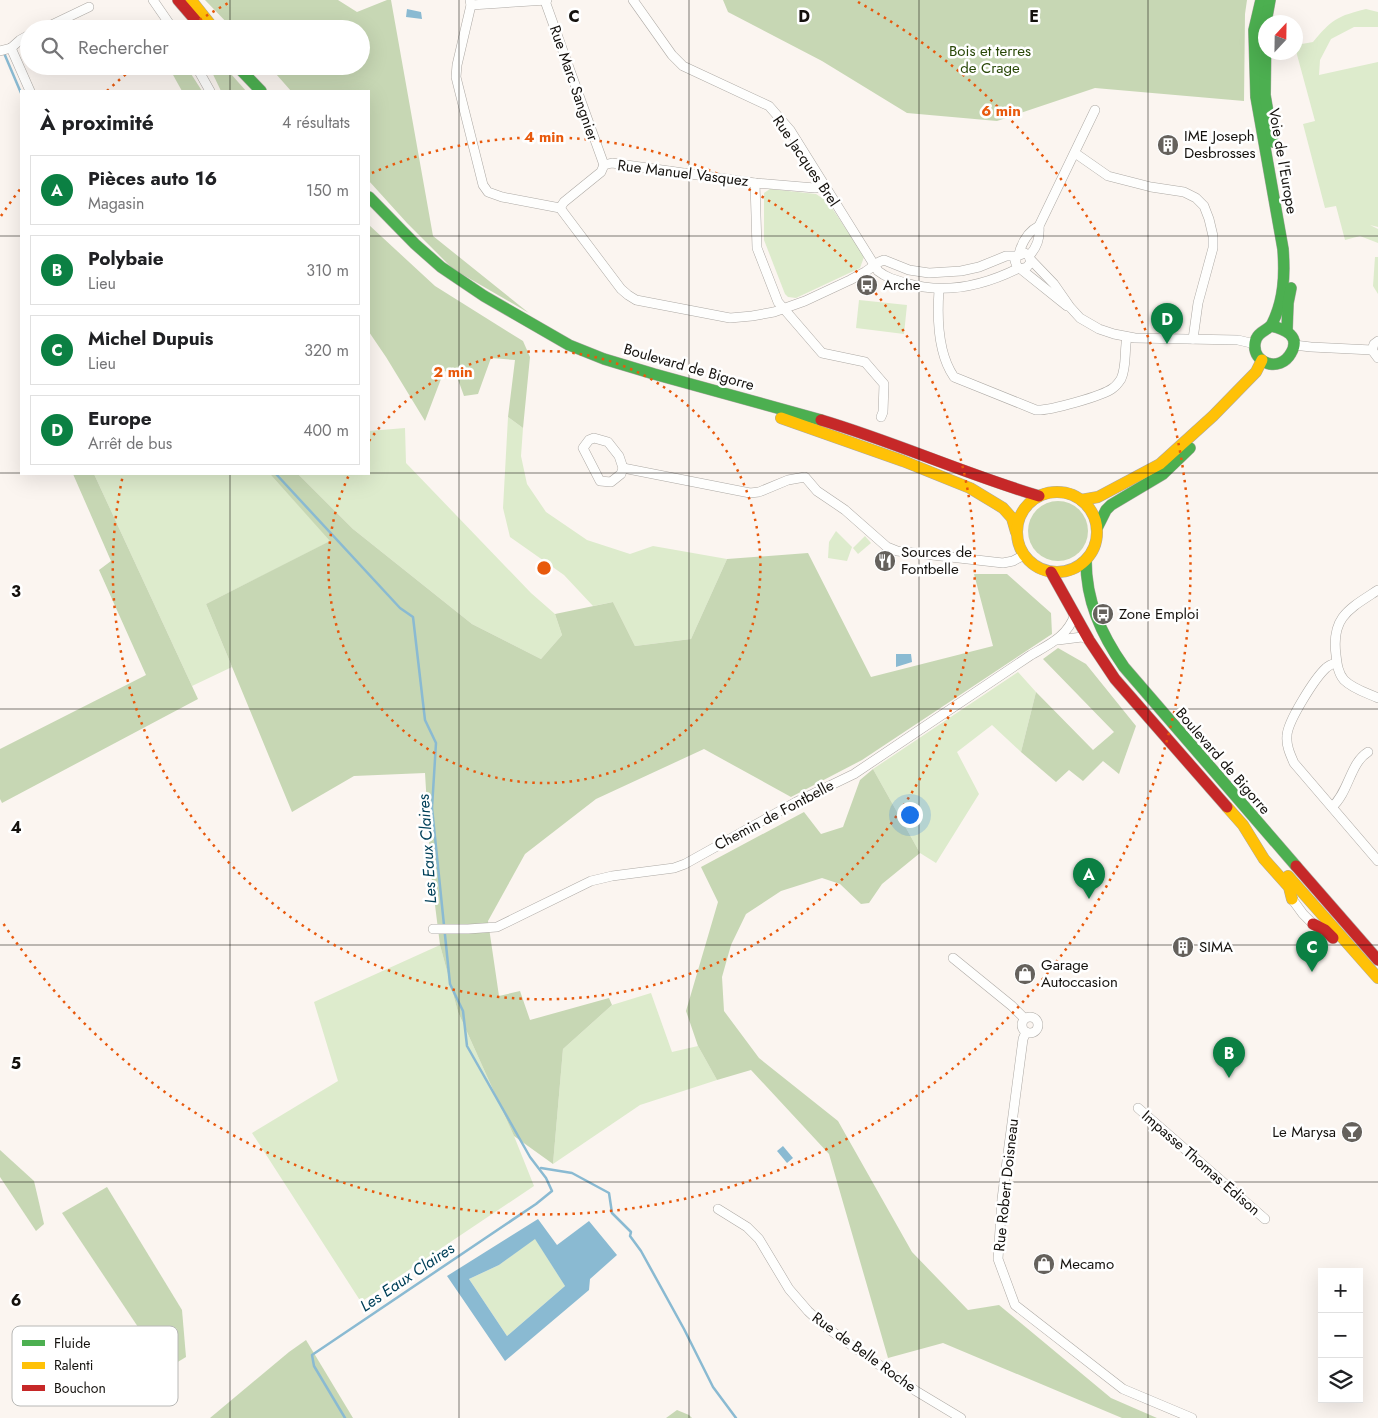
<!DOCTYPE html>
<html lang="fr">
<meta charset="utf-8">
<style>
:root{--surface:#fff;--page:#f6f6f6;--text:#202124;--muted:#757577;--line:#e0e0e0;--accent:#0b8043}
body{margin:0;font-family:Jost,sans-serif;background:var(--page);color:var(--text)}
.controls{position:absolute;right:15px;bottom:15px;display:grid;overflow:hidden;border-radius:0px;box-shadow:0 5px 20px #0002}
.controls button{width:45px;height:45px;display:grid;place-items:center;padding:0;border:0;border-bottom:1px solid var(--line);background:var(--surface);color:var(--text);font:25px sans-serif}
.compass{position:absolute;left:1258px;top:15px;width:45px;height:45px;border-radius:50%;background:var(--surface);box-shadow:0 5px 20px #0002;rotate:22deg}
.you{position:absolute;left:909px;top:814px;width:18px;height:18px;margin:-12px;border:4px solid #fff;border-radius:50%;background:#1a73e8;box-shadow:0 0 0 8px #1a73e833}
.badge{display:grid;place-items:center;width:32px;height:32px;border-radius:50%;background:var(--accent);color:#fff;font-size:16px;font-weight:700}
.pin{position:absolute;translate:-50% -41px;filter:drop-shadow(0 1px 2px #0008)}
.pin::after{content:'';position:absolute;top:26px;width:18px;height:15px;background:inherit;clip-path:polygon(0 0,100% 0,50% 100%)}
.list{margin:0;padding:0;list-style:none}
h2{display:flex;justify-content:space-between;align-items:center;height:65px;margin:0;padding:0 20px;font-size:21px}
h2 small{font-size:16px;font-weight:400;color:var(--muted)}
.list li{display:grid;grid-template-columns:32px 1fr auto;gap:15px;align-items:center;box-sizing:border-box;height:70px;margin:0 10px 10px;padding:0 10px;border:1px solid var(--line);border-radius:0px}
.list b{display:block;font-size:19px;white-space:nowrap}
.list p{margin:0;font-size:16px;white-space:nowrap;color:var(--muted)}
.list em{font-size:16px;font-style:normal;color:var(--muted)}
.icon{flex:none;width:28px;height:28px;fill:none;stroke:currentColor;stroke-width:2;stroke-linecap:round;stroke-linejoin:round}
.map{position:relative;flex:none;width:1378px;height:1418px;overflow:hidden}
.search{position:absolute;background:var(--surface);box-shadow:0 5px 20px #0002;left:20px;top:20px;width:350px;height:55px;display:flex;align-items:center;gap:12px;box-sizing:border-box;padding:0 18px;border-radius:28px;color:var(--muted);font-size:19px}
.panel{position:absolute;background:var(--surface);box-shadow:0 5px 20px #0002;left:20px;top:90px;width:350px;height:385px;border-radius:0px}
.map>svg:first-child{display:block}
.green{fill:#ddebcc}
.forest{fill:#c7d7b4}
.water{fill:#8abad2;fill-rule:evenodd}
.lines{fill:none;stroke-linecap:round;stroke-linejoin:round}
.stream{stroke:#8abad2;stroke-width:2.5}
.street-casing{stroke:#ada9a4;stroke-width:10}
.fast-casing{stroke:#ada9a4;stroke-width:12}
.slow-casing{stroke:#ada9a4;stroke-width:12}
.jam-casing{stroke:#ada9a4;stroke-width:12}
.street{stroke:#fefefd;stroke-width:9}
.fast{stroke:#4caf50;stroke-width:11}
.slow{stroke:#ffc107;stroke-width:11}
.jam{stroke:#c62828;stroke-width:11}
.grid{fill:none;stroke:#14110d;stroke-width:1;stroke-opacity:0.55}
.ring{fill:none;stroke:#e8590c;stroke-width:2.5;stroke-dasharray:2.5 5}
.labels{text-anchor:middle;dominant-baseline:central;stroke-width:5;stroke-linejoin:round;paint-order:stroke}
.park-label{font-size:15px;fill:#2a4808;stroke:#fff}
.street-label{font-size:15px;fill:#14110d;stroke:#fff}
.poi-label{font-size:15px;fill:#14110d;stroke:#fff;text-anchor:start}
.water-label{font-size:16px;font-style:italic;fill:#004059;stroke:#fff}
.key{fill:#fff;stroke:#b8b8b6;stroke-width:1}
.key-label{font-size:14px;fill:#14110d}
.grid-label{font-size:16px;text-anchor:middle;font-weight:bold;fill:#14110d;stroke:#fff;stroke-width:5;stroke-linejoin:round;paint-order:stroke}
.centre{fill:#e8590c;stroke:#fff;stroke-width:2.5}
.ring-label{font-size:15px;text-anchor:middle;font-weight:bold;fill:#e8590c;stroke:#fff;stroke-width:5;stroke-linejoin:round;paint-order:stroke}
</style>
<div class="map">
<svg width="1378" height="1418" viewBox="0 0 1378 1418">
<rect width="100%" height="100%" fill="#fbf5f0"/>
<g class="green">
<path d="M1366,9L1378,12V27H1354L1331,39L1320,60L1319,75L1378,62V227L1370,225L1378,229V243L1360,236L1345,240L1336,206L1325,208L1303,124L1315,121L1296,51V45L1313,42C1332,19 1338,16 1366,9Z"/>
<path d="M770,189L816,194L828,202L862,253L864,257L860,268L796,298L788,297L785,294L764,240V193Z"/>
<path d="M1375,257H1378V294L1373,286Z"/>
<path d="M859,300L907,305L904,334L856,328Z"/>
<path d="M508,417L523,428L521,456L527,484L546,512L587,540L630,554L653,546L727,559L691,639L635,646L613,602L593,606L564,575L510,537L503,508Z"/>
<path d="M405,428L406,463L531,593L555,614L562,635L541,659L472,624L353,529L298,474H369V431Z"/>
<path d="M94,474H270L331,541L206,604L232,667L192,686Z"/>
<path d="M836,531L852,547L847,561L828,558L829,542Z"/>
<path d="M865,536L871,543L858,554L853,548Z"/>
<path d="M1018,672L1036,692L1021,752L992,725L957,752L979,794L936,863L920,853L873,769Z"/>
<path d="M440,945L458,1012L514,1136L534,1186L361,1302L252,1133L338,1081L314,1002Z"/>
<path d="M651,993L672,1052L698,1046L717,1080L640,1105L553,1164L563,1049L612,1005Z"/>
<path d="M535,1238L565,1286L507,1336L469,1279L499,1265Z"/>
</g>
<g class="forest">
<path d="M205,0H338L357,12L387,0H391L433,236L529,313L453,269L407,223L369,181V91H291L269,66H361V29H233Z"/>
<path d="M723,0H1247L1245,14L1244,101L1095,88L997,121L907,113L822,61L728,12Z"/>
<path d="M168,66H186L202,91H182Z"/>
<path d="M209,66H224L246,91H221Z"/>
<path d="M369,225L435,286L523,341L530,357L523,428L508,417L515,360L491,358L478,394L464,396L456,374L444,371L425,421L386,357L369,332Z"/>
<path d="M73,474H94L198,699L2,803L0,799V749L146,675L99,570L111,561Z"/>
<path d="M270,474H298L353,529L472,624L541,659L562,635L555,614L613,602L635,646L691,639L727,559L808,553L871,677L993,646L974,574H1007L1051,613L1052,634L862,760L791,797L704,749L596,799L525,854L488,921L499,996L520,991L530,1020L609,998L612,1005L563,1049L553,1164L514,1136L458,1012L440,945L431,873L425,773L354,776L292,812L206,604L330,541Z"/>
<circle cx="1058" cy="531" r="30"/>
<path d="M1058,648L1086,664L1136,726L1119,774L1103,761L1083,781L1069,770L1056,782L1021,752L1036,692L1093,750L1114,732L1043,659Z"/>
<path d="M873,769L920,853L882,884L869,903L861,904L840,884L822,878L781,891L746,914L731,945L722,977L724,1011L759,1058L838,1121L912,1252L968,1310L999,1305L1111,1398L1157,1418H1122L943,1343L888,1358L829,1154L751,1070L717,1080L698,1046L686,1011L718,902L701,867L804,812L821,834L843,827L860,780Z"/>
<path d="M0,1150L34,1181L44,1224L36,1231L0,1177Z"/>
<path d="M107,1187L182,1310L186,1357L166,1369L62,1213Z"/>
<path d="M306,1340L353,1418H210L289,1352Z"/>
<path d="M677,1410L689,1415L692,1418H666Z"/>
</g>
<g class="water">
<path d="M407,9L421,12L422,19L406,17Z"/>
<path d="M896,654H911L912,662L896,667Z"/>
<path d="M783,1146L793,1158L787,1163L777,1151Z"/>
<path d="M538,1219L557,1245L589,1221L617,1255L590,1279L589,1290L505,1361L447,1276ZM535,1239L565,1286L507,1336L469,1279L499,1265Z"/>
</g>
<g class="lines">
<g class="stream">
<path d="M4,53L21,93"/>
<path d="M276,474L400,608L413,617L425,720L436,743L432,808L450,984L463,1011L467,1046L530,1157L546,1178L552,1191L536,1204L312,1355L314,1366L345,1418"/>
<path d="M541,1168L572,1173L609,1193L612,1213L631,1232L630,1236L641,1251L684,1329L713,1387L736,1418"/>
</g>
<g class="street-casing">
<g id="street">
<path d="M153,0L173,29"/>
<path d="M470,0L471,5L457,65L456,77L483,185L488,192L502,197L560,208L621,289L628,295L636,300L730,318L752,316L774,312L805,301L850,280L865,272L879,262L884,260L909,270L929,273L961,271L979,267L1006,256H1017"/>
<path d="M633,0L672,55L683,66L769,106L790,130L878,271C887,278 895,280 906,283C945,295 983,286 1019,268"/>
<path d="M545,1L604,165"/>
<path d="M471,5L547,0"/>
<path d="M43,29L89,7"/>
<path d="M11,48L30,91"/>
<path d="M11,48L20,40L29,35"/>
<path d="M0,51L11,48"/>
<path d="M196,66L210,91"/>
<path d="M1075,153L1108,176L1151,187L1184,192L1196,198L1204,206L1209,219L1213,236V248L1198,303L1193,339"/>
<path d="M755,183L757,248L778,302L822,353L865,362L884,384L883,412L881,417"/>
<path d="M560,208L564,202L601,172L604,165L612,163L755,183L815,188L824,187"/>
<path d="M1019,254C1022,242 1027,232 1039,226"/>
<path d="M1029,256C1037,247 1040,239 1039,226L1095,110"/>
<path d="M1030,259L1054,284L1070,307L1080,318L1099,329L1114,334L1135,338L1238,340L1255,344"/>
<path d="M1021,269L1027,267L1031,262L1029,256L1025,253L1017,256L1015,261L1017,266L1067,306"/>
<path d="M939,290C937,318 938,354 954,377L1036,410C1049,411 1103,396 1113,388C1116,386 1119,382 1121,379C1127,366 1124,351 1127,337"/>
<path d="M1378,341L1374,344L1372,350L1378,358"/>
<path d="M1294,345L1311,347L1372,350"/>
<path d="M594,438L608,442L619,456L623,468L621,474L611,482L600,481L583,448L589,440Z"/>
<path d="M623,468L750,493L759,492L788,480L805,477L817,491L845,510L887,547L897,551L1003,563L1013,561L1024,555"/>
<path d="M1378,590C1349,609 1331,617 1336,655C1337,664 1338,673 1344,680C1353,689 1367,693 1378,698"/>
<path d="M1058,640L1082,637L1089,640"/>
<path d="M1336,663C1332,664 1329,665 1326,668C1315,678 1287,722 1287,736C1286,745 1290,754 1294,763L1378,861"/>
<path d="M1332,807C1349,792 1350,763 1368,752"/>
<path d="M1292,899L1303,914L1313,924"/>
<path d="M433,929H468L497,927L591,881L612,876L674,868L685,864L796,802L854,774L1031,655C1050,644 1068,636 1075,614"/>
<path d="M953,958L1012,1006L1024,1018"/>
<circle cx="1030" cy="1025" r="8"/>
<path d="M1026,1032L1023,1039L1002,1199L998,1259L1015,1305L1123,1389L1192,1418"/>
<path d="M1138,1108L1265,1219"/>
<path d="M718,1209L747,1227L759,1239L789,1289L808,1311L823,1325L916,1391L961,1418"/>
</g>
</g>
<g class="fast-casing">
<g id="fast">
<path d="M1261,0L1254,30L1256,97L1283,249C1285,275 1284,300 1272,324C1268,331 1257,331 1255,343C1252,364 1280,373 1291,353C1301,336 1285,329 1271,326"/>
<path d="M1266,22L1270,0"/>
<path d="M1266,23L1265,95L1273,142"/>
<path d="M237,66L261,91"/>
<path d="M369,197L415,244L441,267L484,296L569,345L604,359L654,374L821,420"/>
<path d="M1287,330L1288,303L1291,288"/>
<path d="M1097,528L1106,510L1111,505L1163,474L1190,448"/>
<path d="M1086,560C1086,601 1101,634 1124,667L1296,866"/>
</g>
</g>
<g class="slow-casing">
<g id="slow">
<path d="M191,0L214,29"/>
<path d="M781,418L903,461L970,488L1003,508L1012,518L1016,532"/>
<circle cx="1057" cy="532" r="40"/>
<path d="M1081,500L1098,497L1160,464L1213,416L1256,372L1262,360"/>
<path d="M1227,807L1243,825L1264,859L1289,887L1292,899"/>
<path d="M1288,876L1378,978"/>
</g>
</g>
<g class="jam-casing">
<g id="jam">
<path d="M178,0L203,29"/>
<path d="M821,420C895,442 965,474 1039,496"/>
<path d="M1051,572L1089,640L1115,679L1227,807"/>
<path d="M1296,866L1378,960"/>
<path d="M1313,924L1325,930L1333,938"/>
</g>
</g>
<use href="#street" class="street"/>
<use href="#fast" class="fast"/>
<use href="#slow" class="slow"/>
<use href="#jam" class="jam"/>
</g>
<path class="grid" d="M230,0V29M459,0V1418M689,0V1418M919,0V1418M1148,0V1418M230,66V91M0,236H21M369,236H1378M0,473H21M369,473H1378M230,474V1418M0,709H1378M0,945H1378M0,1182H1378"/>
<g class="ring">
<path d="M369 441A216 216 0 1 1 349 475"/>
<path d="M372 173A431 431 0 1 1 123 475"/>
<path d="M1 216A647 647 0 0 1 21 188M107 91A647 647 0 0 1 132 69M187 28A647 647 0 0 1 230 2M858 2A647 647 0 1 1 1 920"/>
</g>
<defs>
<g id="building-disc" transform="scale(1.125)"><circle r="9.5" fill="#65615c" stroke="#fff"/><path d="M-4-6H4V6H1V3H-1V6H-4ZM-2.5-4.3h1.7v1.8h-1.7ZM.8-4.3h1.7v1.8H.8ZM-2.5-1h1.7V.8h-1.7ZM.8-1h1.7V.8H.8Z" fill="#fff"/></g>
<g id="bus-disc" transform="scale(1.125)"><circle r="9.5" fill="#65615c" stroke="#fff"/><path d="M-5-6H5V4H4V6H2V4H-2V6H-4V4H-5ZM-3.5-4V0h7V-4ZM-3.5 1.2v1.5H-2V1.2ZM2 1.2v1.5H3.5V1.2Z" fill="#fff"/></g>
<g id="restaurant-disc" transform="scale(1.125)"><circle r="9.5" fill="#65615c" stroke="#fff"/><path d="M-5-6h1v4h1v-4h1v4h1v-4h1v5L-1.5 .5V6h-2V.5L-5-1ZM5-6V6H3V1.5H1.5Q1.5-4 5-6Z" fill="#fff"/></g>
<g id="shop-disc" transform="scale(1.125)"><circle r="9.5" fill="#65615c" stroke="#fff"/><path d="M-5-2.5h2.3a2.7 3.5 0 0 1 5.4 0H5L5.5 6h-11ZM-1.5-2.5h3a1.5 2.3 0 0 0-3 0Z" fill="#fff"/></g>
<g id="bar-disc" transform="scale(1.125)"><circle r="9.5" fill="#65615c" stroke="#fff"/><path d="M-6-5H6L.8 .8V4.5H3.5V6h-7V4.5H-.8V.8Z" fill="#fff"/></g>
</defs>
<g fill-rule="evenodd">
<use href="#building-disc" x="1168" y="145"/>
<use href="#bus-disc" x="867" y="285"/>
<use href="#restaurant-disc" x="885" y="561"/>
<use href="#bus-disc" x="1103" y="614"/>
<use href="#building-disc" x="1183" y="947"/>
<use href="#shop-disc" x="1025" y="974"/>
<use href="#bar-disc" x="1352" y="1132"/>
<use href="#shop-disc" x="1044" y="1264"/>
</g>
<g class="labels">
<g class="park-label">
<text x="990" y="51">Bois et terres<tspan x="990" dy="17">de Crage</tspan></text>
</g>
<g class="street-label">
<text transform="translate(574 83) rotate(71)">Rue Marc Sangnier</text>
<text transform="translate(806 161) rotate(56)">Rue Jacques Brel</text>
<text transform="translate(1283 161) rotate(80)">Voie de l'Europe</text>
<text transform="translate(683 173) rotate(7)">Rue Manuel Vasquez</text>
<text transform="translate(689 367) rotate(16)">Boulevard de Bigorre</text>
<text transform="translate(1223 761) rotate(49)">Boulevard de Bigorre</text>
<text transform="translate(774 815) rotate(-28)">Chemin de Fontbelle</text>
<text transform="translate(1201 1163) rotate(41)">Impasse Thomas Edison</text>
<text transform="translate(1006 1185) rotate(-84)">Rue Robert Doisneau</text>
<text transform="translate(864 1352) rotate(36)">Rue de Belle Roche</text>
</g>
<g class="poi-label">
<text x="1184" y="136">IME Joseph<tspan x="1184" dy="17">Desbrosses</tspan></text>
<text x="883" y="285">Arche</text>
<text x="901" y="552">Sources de<tspan x="901" dy="17">Fontbelle</tspan></text>
<text x="1119" y="614">Zone Emploi</text>
<text x="1199" y="947">SIMA</text>
<text x="1041" y="965">Garage<tspan x="1041" dy="17">Autoccasion</tspan></text>
<text x="1336" y="1132" text-anchor="end">Le Marysa</text>
<text x="1060" y="1264">Mecamo</text>
</g>
<g class="water-label">
<text transform="translate(427 849) rotate(-94)">Les Eaux Claires</text>
<text transform="translate(407 1277) rotate(-34)">Les Eaux Claires</text>
</g>
</g>
<rect x="12" y="1326" width="166" height="80" rx="8" class="key"/>
<rect x="22" y="1340" width="23" height="6" fill="#4caf50"/>
<rect x="22" y="1362" width="23" height="7" fill="#ffc107"/>
<rect x="22" y="1385" width="23" height="6" fill="#c62828"/>
<g class="key-label">
<text x="54" y="1348">Fluide</text>
<text x="54" y="1370">Ralenti</text>
<text x="54" y="1393">Bouchon</text>
</g>
<g class="grid-label">
<text x="574" y="22">C</text>
<text x="804" y="22">D</text>
<text x="1034" y="22">E</text>
<text x="16" y="597">3</text>
<text x="16" y="833">4</text>
<text x="16" y="1069">5</text>
<text x="16" y="1306">6</text>
</g>
<circle cx="544" cy="568" r="8" class="centre"/>
<g class="ring-label">
<text x="1001" y="116">6 min</text>
<text x="544" y="142">4 min</text>
<text x="453" y="377">2 min</text>
</g>
</svg>
<div class="controls">
<button>+</button>
<button>−</button>
<button><svg class="icon" aria-label="layers" viewBox="0 0 24 24"><path d="M12 4l9 5-9 5-9-5zM3 14l9 5 9-5"/></svg></button>
</div>
<svg class="compass" viewBox="-18 -18 36 36"><path d="M0-13l5 13h-10z" fill="#e53935"/><path d="M0 13l5-13h-10z" fill="#757577"/></svg>
<div class="you"></div>
<div class="pin badge" style="left:1089px;top:899px">A</div>
<div class="pin badge" style="left:1229px;top:1078px">B</div>
<div class="pin badge" style="left:1312px;top:972px">C</div>
<div class="pin badge" style="left:1167px;top:344px">D</div>
<div class="search"><svg class="icon" aria-label="search" viewBox="0 0 24 24"><circle cx="10" cy="10" r="6"/><path d="M15 15l6 6"/></svg>Rechercher</div>
<section class="panel">
<h2>À proximité<small>4 résultats</small></h2>
<ul class="list">
<li><span class="badge">A</span><div><b>Pièces auto 16</b><p>Magasin</p></div><em>150 m</em></li>
<li><span class="badge">B</span><div><b>Polybaie</b><p>Lieu</p></div><em>310 m</em></li>
<li><span class="badge">C</span><div><b>Michel Dupuis</b><p>Lieu</p></div><em>320 m</em></li>
<li><span class="badge">D</span><div><b>Europe</b><p>Arrêt de bus</p></div><em>400 m</em></li>
</ul>
</section>
</div>
